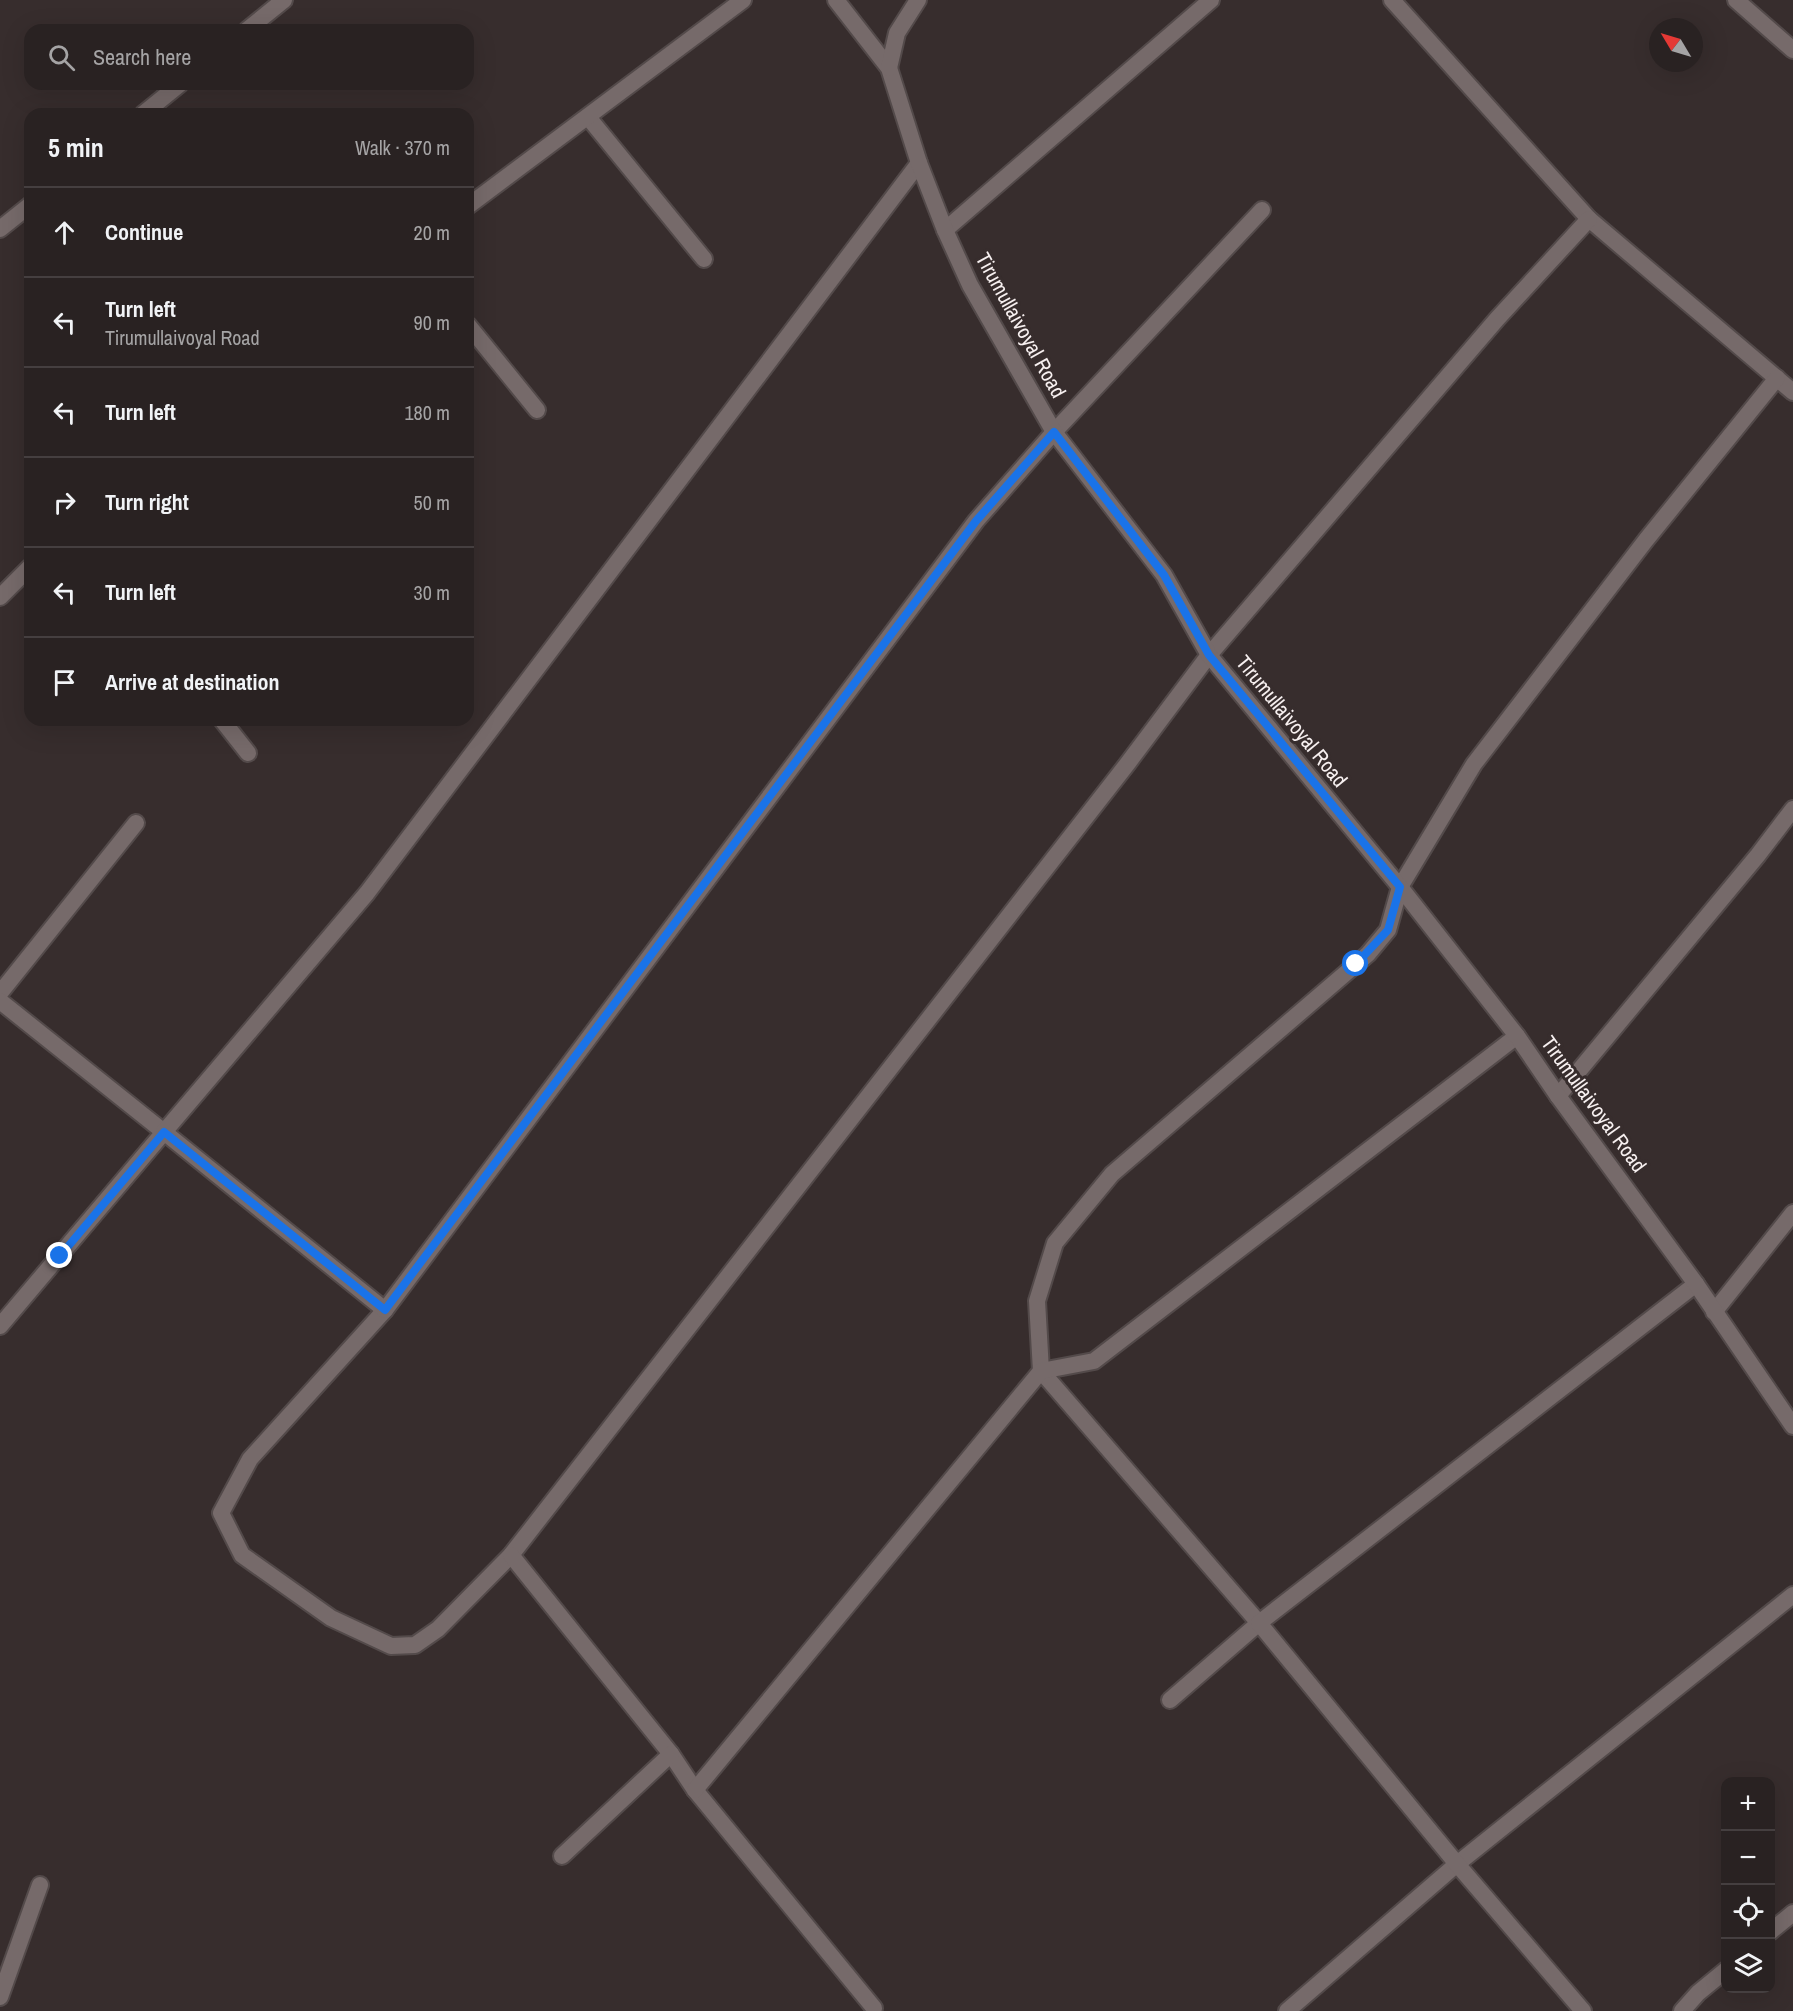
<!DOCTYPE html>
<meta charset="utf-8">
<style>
:root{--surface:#292222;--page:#312a2a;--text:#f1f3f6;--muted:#a5a4a5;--line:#453f40}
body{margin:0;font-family:"Archivo Narrow",sans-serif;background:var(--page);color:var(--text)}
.controls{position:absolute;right:18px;bottom:18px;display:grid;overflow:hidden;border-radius:12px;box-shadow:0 6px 24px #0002}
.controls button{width:54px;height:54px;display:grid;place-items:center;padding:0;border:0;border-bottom:2px solid var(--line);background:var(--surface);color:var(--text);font:30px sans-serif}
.compass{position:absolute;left:1649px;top:18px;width:54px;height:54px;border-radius:50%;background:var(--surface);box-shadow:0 6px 24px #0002;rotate:308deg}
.stop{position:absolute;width:18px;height:18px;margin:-14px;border:4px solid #1a73e8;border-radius:50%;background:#fff}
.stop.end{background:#1a73e8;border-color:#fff;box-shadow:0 2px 6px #0008}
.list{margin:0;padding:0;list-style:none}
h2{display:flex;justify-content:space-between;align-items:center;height:78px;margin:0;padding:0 24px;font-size:26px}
h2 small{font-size:20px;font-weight:400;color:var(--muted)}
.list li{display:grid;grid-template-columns:39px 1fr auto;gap:18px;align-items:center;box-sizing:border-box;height:90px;padding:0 24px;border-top:2px solid var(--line)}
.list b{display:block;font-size:22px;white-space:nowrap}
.list p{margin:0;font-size:20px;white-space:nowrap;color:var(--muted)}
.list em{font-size:20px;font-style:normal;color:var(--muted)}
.icon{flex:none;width:33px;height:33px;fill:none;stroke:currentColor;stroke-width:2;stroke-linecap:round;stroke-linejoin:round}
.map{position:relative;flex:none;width:1793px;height:2011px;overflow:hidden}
.search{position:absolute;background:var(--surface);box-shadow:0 6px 24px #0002;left:24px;top:24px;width:450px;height:66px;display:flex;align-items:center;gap:15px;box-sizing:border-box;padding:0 21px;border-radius:18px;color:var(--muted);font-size:22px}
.panel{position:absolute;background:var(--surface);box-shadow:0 6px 24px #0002;left:24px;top:108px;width:450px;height:618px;border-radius:18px}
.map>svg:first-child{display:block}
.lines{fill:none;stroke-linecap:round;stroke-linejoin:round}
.minor-casing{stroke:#534a4a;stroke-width:20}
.tertiary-casing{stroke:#534a4a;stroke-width:20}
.minor{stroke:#766a6a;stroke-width:16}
.tertiary{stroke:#766a6a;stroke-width:16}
.route{stroke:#1a73e8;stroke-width:8}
.labels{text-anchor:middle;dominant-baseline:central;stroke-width:6;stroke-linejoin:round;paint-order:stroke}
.street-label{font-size:21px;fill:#f7f0f0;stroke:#372d2d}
</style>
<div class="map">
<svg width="1793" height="2011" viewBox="0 0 1793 2011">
<rect width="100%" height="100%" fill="#372d2d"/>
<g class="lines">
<g class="minor-casing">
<g id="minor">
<path d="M1392,0L1589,219L1793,392"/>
<path d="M1736,0L1793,50"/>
<path d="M247,30L284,0"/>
<path d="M143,114L180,84"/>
<path d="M588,117L704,259"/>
<path d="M468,206L743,0"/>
<path d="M1262,210L1054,432L976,521L385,1310L250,1459L221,1513L242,1555L331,1618L391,1646L415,1645L438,1629L511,1555L1128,763L1209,655L1497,319L1589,219"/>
<path d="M0,229L30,205"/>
<path d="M945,230L1211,0"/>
<path d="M468,325L537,410"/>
<path d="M0,597L30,567"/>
<path d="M222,720L248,753"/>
<path d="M0,993L136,823"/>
<path d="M0,1001L164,1132L0,1326"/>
<path d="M1558,1096L1758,855L1793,809"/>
<path d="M385,1310L164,1132L367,893L919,163"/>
<path d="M1714,1312L1793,1213"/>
<path d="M511,1555L671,1754L695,1790L874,2008"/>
<path d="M1170,1700L1259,1623L1041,1371L1037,1301L1055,1243L1112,1174L1368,954L1388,930L1400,887L1474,764L1646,540L1777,378"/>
<path d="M695,1790L1041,1371L1094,1361L1517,1036"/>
<path d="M562,1856L671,1754"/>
<path d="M1770,1932L1793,1913"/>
<path d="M0,1997L40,1885"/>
<path d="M1287,2011L1457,1864L1793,1595"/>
<path d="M1583,2011L1457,1864L1259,1623L1696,1284"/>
<path d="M1682,2011L1698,1993L1726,1970"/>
</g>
</g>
<g class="tertiary-casing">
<g id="tertiary">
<path d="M836,0L889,68L919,163L945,230L970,285L1054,432L1164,575L1209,655L1400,887L1517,1036L1558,1096L1696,1284L1793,1426"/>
<path d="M889,68L897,33L918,0"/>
</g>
</g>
<use href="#minor" class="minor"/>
<use href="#tertiary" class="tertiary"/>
</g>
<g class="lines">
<path class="route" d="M60,1256L164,1132L385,1310L976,521L1054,432L1164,575L1209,655L1400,887L1388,930L1356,964"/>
</g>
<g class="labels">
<g class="street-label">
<text transform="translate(1021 325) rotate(61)">Tirumullaivoyal Road</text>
<text transform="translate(1292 721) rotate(51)">Tirumullaivoyal Road</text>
<text transform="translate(1594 1104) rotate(54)">Tirumullaivoyal Road</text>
</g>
</g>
</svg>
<div class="controls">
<button>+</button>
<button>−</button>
<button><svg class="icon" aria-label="locate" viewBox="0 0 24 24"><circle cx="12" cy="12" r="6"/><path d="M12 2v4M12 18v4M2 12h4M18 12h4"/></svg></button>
<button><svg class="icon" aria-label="layers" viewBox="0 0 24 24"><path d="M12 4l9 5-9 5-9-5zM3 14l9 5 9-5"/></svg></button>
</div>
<svg class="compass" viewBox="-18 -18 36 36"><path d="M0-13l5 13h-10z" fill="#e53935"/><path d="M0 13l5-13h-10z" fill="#a5a4a5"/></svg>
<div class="stop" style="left:1356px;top:964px"></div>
<div class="stop end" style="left:60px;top:1256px"></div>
<div class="search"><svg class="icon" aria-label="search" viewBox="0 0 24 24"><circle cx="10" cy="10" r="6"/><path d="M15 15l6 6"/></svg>Search here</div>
<section class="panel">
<h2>5 min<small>Walk · 370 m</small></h2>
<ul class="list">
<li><svg class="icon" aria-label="ahead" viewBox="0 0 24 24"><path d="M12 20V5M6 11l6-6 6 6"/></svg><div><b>Continue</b></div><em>20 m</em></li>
<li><svg class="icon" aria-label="left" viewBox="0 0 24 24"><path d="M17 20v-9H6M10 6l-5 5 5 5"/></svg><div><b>Turn left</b><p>Tirumullaivoyal Road</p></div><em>90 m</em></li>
<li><svg class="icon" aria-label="left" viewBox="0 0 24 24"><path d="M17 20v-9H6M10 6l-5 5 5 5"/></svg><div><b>Turn left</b></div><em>180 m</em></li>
<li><svg class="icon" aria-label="right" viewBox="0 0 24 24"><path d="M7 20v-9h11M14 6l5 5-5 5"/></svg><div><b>Turn right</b></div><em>50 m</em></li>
<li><svg class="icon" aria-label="left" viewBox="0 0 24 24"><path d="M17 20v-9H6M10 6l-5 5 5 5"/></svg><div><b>Turn left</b></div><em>30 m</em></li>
<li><svg class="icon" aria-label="arrive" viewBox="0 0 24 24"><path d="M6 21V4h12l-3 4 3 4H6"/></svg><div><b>Arrive at destination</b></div></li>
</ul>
</section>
</div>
